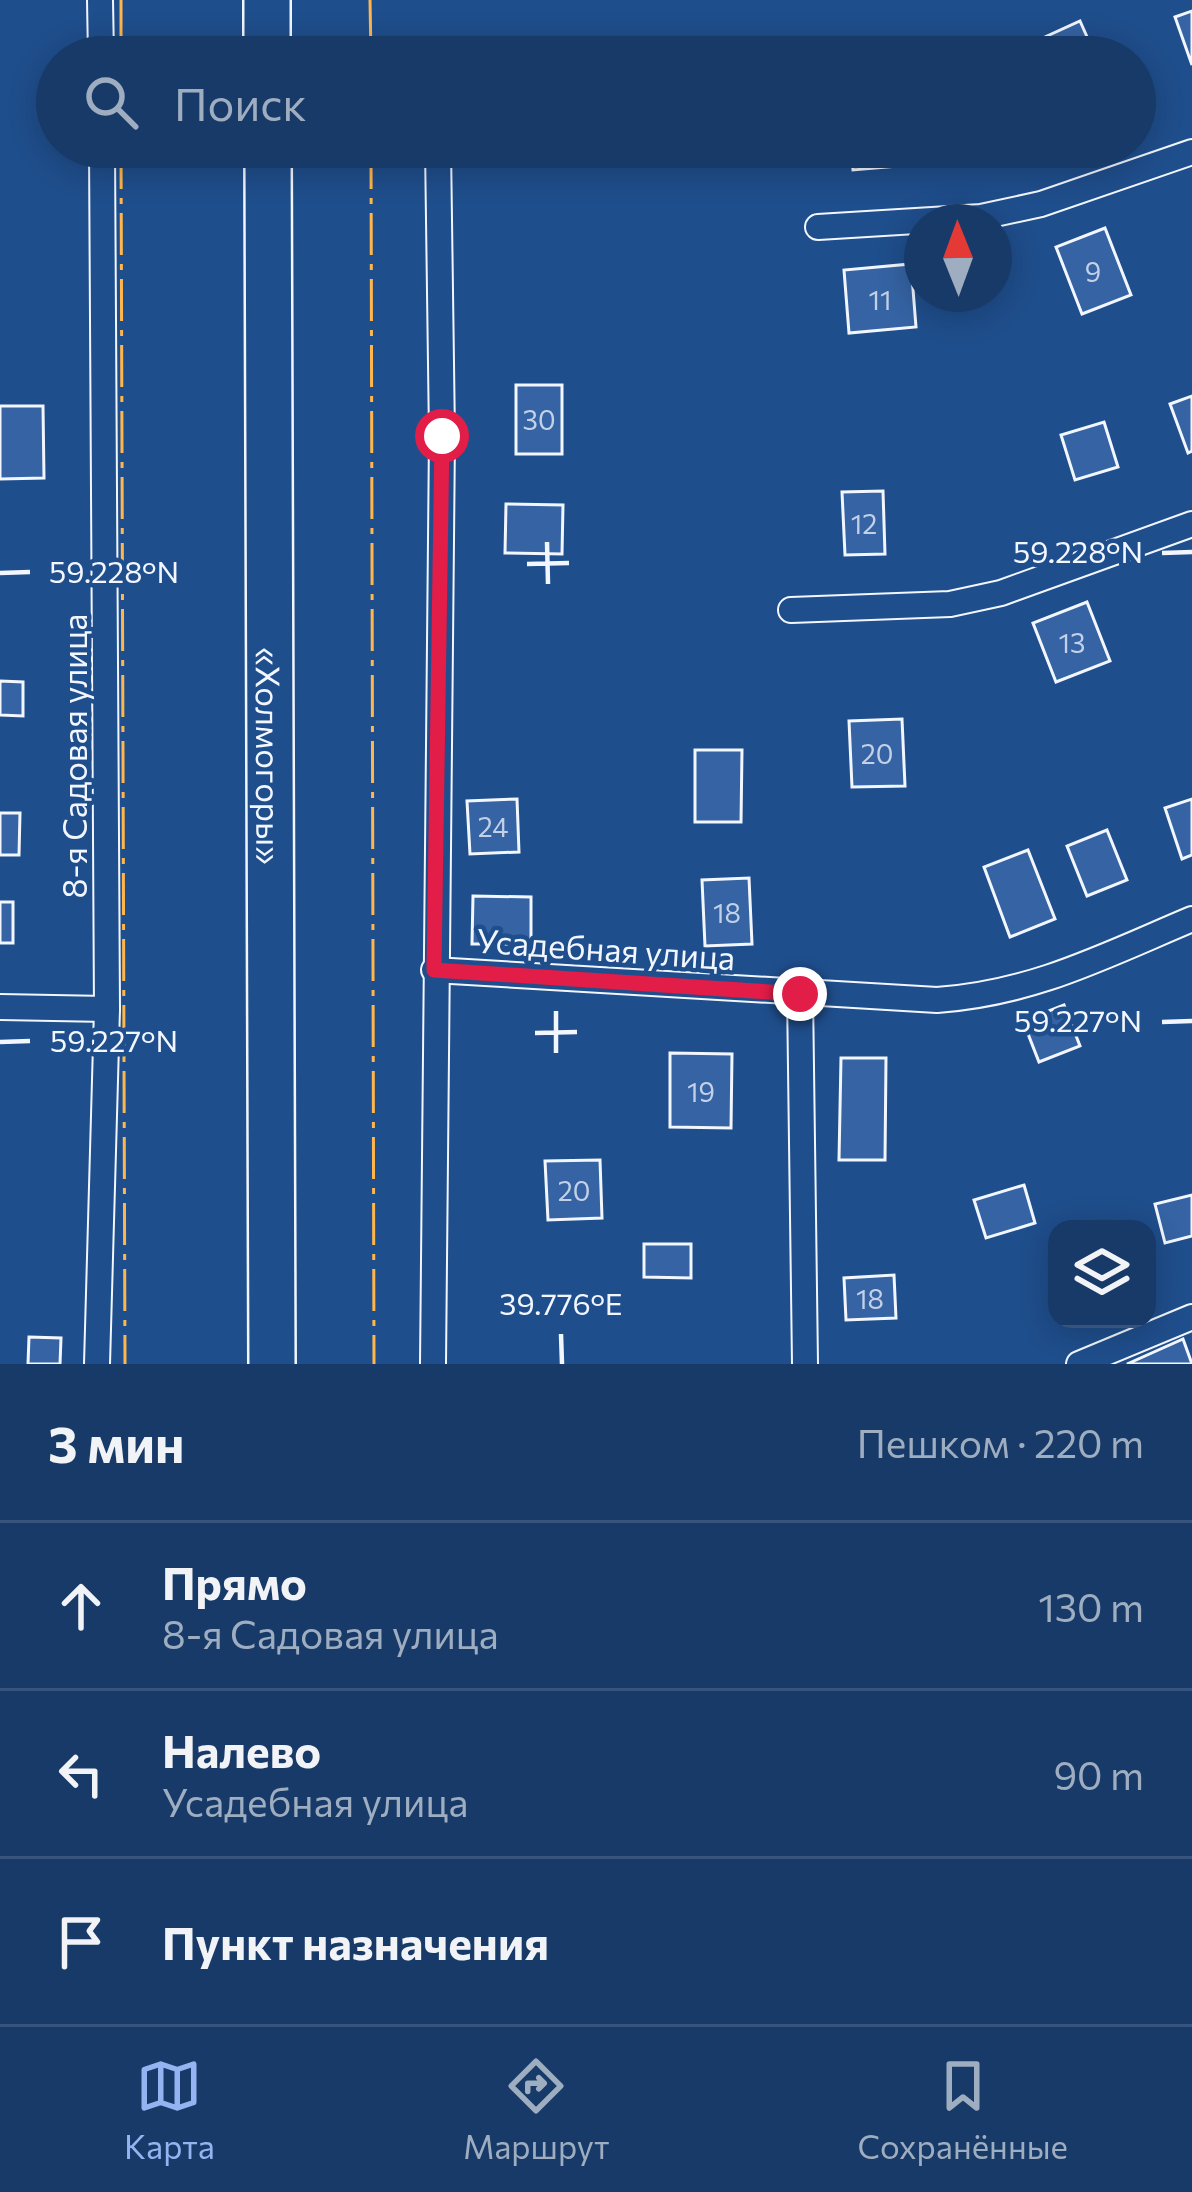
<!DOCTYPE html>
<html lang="ru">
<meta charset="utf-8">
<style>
:root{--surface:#173a69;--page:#20416f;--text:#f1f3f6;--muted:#9eadc0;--line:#36547d;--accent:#95b2f1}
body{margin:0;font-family:Commissioner,sans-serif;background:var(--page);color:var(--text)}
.controls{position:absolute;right:36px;bottom:36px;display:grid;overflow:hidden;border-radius:24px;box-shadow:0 6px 30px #0003}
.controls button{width:108px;height:108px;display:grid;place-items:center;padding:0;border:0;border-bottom:3px solid var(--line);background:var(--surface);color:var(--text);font:60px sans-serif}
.compass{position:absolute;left:904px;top:204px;width:108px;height:108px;border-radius:50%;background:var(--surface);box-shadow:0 6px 30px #0003;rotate:359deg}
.stop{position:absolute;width:36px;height:36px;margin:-27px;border:9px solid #e11d48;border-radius:50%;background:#fff}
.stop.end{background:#e11d48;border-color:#fff;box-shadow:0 3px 12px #0008}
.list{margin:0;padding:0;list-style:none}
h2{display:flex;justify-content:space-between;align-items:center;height:156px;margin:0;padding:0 48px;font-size:51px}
h2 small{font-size:39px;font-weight:400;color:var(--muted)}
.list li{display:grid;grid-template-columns:78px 1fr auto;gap:36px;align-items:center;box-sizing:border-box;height:168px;padding:0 48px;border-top:3px solid var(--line)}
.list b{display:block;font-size:45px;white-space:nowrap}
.list p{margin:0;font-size:39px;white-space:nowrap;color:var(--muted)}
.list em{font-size:39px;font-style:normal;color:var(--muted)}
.icon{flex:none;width:66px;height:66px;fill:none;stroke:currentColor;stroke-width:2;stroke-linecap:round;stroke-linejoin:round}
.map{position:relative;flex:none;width:1192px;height:1364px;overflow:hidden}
.search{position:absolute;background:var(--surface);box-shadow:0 6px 30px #0003;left:36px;right:36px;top:36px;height:132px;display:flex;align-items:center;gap:30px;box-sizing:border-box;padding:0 42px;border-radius:66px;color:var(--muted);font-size:45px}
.sheet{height:660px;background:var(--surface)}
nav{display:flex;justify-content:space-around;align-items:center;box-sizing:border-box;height:168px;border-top:3px solid var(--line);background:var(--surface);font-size:33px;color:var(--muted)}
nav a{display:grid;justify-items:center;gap:6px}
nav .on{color:var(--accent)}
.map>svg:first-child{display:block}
.building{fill:#3563a3;stroke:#f2f6ff;stroke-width:3}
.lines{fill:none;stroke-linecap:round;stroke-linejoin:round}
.street-casing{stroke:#f2f6ff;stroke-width:28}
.highway-casing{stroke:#f2f6ff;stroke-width:50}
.street{stroke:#1f4e8c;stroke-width:24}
.highway{stroke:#1f4e8c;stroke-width:45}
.power{stroke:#ffb74d;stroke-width:3;stroke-dasharray:42 9 6 9;stroke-linecap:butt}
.route{stroke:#e11d48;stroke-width:15}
.ticks{fill:none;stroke:#f2f6ff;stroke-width:4.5}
.labels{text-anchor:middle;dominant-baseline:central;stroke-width:9;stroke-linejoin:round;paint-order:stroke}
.number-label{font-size:27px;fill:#c3d1e8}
.street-label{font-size:33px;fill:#f2f6ff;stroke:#1f4e8c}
.ticks-label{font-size:30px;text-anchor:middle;fill:#f2f6ff;stroke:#1f4e8c;stroke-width:9;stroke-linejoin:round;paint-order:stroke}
</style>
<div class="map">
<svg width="1192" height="1364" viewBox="0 0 1192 1364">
<rect width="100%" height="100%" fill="#1f4e8c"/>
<g class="building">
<path d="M1192,11V65L1175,17Z"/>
<path d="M1080,21L1096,57H1025L1021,48Z"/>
<path d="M851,147H934L935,163L853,170Z"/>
<path d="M1105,228L1131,295L1082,314L1056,247Z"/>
<path d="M911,264L916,327L849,333L844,270Z"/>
<rect x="516" y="385" width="46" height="69"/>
<path d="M1192,396V451L1188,453L1170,404Z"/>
<path d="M0,406H43L44,478L0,479Z"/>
<path d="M1104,422L1118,467L1075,480L1061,435Z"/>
<path d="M883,491L885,554L845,555L842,492Z"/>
<path d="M506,504L563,505L562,554L505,553Z"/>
<path d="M1087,602L1110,661L1056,682L1033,623Z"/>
<path d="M0,681L23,682V716L0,715Z"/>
<path d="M902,719L905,786L852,787L849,721Z"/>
<path d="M695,750H742L741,822H695Z"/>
<path d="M517,799L519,852L470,854L467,801Z"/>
<path d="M1192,799V855L1182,859L1165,808Z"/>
<path d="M0,813H20L19,855H0Z"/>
<path d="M1107,830L1127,880L1087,896L1067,846Z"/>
<path d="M1028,850L1055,919L1010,937L984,867Z"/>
<path d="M749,878L752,944L705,946L702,880Z"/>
<path d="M473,896L531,897V944H472Z"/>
<rect x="0" y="902" width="13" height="41"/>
<path d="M1064,1005L1080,1046L1039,1062L1023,1021Z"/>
<path d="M670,1053L732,1054L731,1128L670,1127Z"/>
<path d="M841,1058H886L885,1160H839Z"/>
<path d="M600,1160L602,1218L548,1220L545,1161Z"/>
<path d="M1024,1185L1035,1223L986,1238L974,1200Z"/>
<path d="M1192,1195V1236L1165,1243L1155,1204Z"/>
<path d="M644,1244H691V1278L644,1277Z"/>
<path d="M894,1275L896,1318L846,1320L844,1278Z"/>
<path d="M29,1337L61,1338L60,1364H28Z"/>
<path d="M1183,1339L1192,1364H1127Z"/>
</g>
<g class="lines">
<g class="street-casing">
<g id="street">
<path d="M100,0L101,57"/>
<path d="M818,227L981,217L1041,204L1192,152"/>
<path d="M791,610L950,604L1001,593L1192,524"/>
<path d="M434,970L937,1000C1034,993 1104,956 1192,919"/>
<path d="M800,994L805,1364"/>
<path d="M0,1007L107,1009"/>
<path d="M97,1364L107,1009L102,147"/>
<path d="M433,1364L442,436L438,147"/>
<path d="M1079,1364L1192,1317"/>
</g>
</g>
<g class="highway-casing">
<g id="highway">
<path d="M267,0V57"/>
<path id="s1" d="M268,147L272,1364"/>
</g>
</g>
<use href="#street" class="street"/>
<use href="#highway" class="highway"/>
<g class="power">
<path d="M121,0V57"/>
<path d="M370,0L371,57"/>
<path d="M121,147L125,1364"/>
<path d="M371,147L374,1364"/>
</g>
</g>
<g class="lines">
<path class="route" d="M442,436L434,970L800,994"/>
</g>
<path class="ticks" d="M547,542L548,584M1162,553L1192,552M527,564L569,563M0,573L30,572M556,1011V1053M1162,1022L1192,1021M535,1033L577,1032M0,1042L30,1041M561,1334L562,1364"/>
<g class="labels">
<g class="number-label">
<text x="1093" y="271">9</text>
<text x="880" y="299">11</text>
<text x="539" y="419">30</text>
<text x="864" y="523">12</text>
<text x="1072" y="642">13</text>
<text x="877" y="753">20</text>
<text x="493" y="826">24</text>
<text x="727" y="912">18</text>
<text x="701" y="1091">19</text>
<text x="574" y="1190">20</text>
<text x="870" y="1298">18</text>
</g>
<g class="street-label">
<text stroke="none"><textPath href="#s1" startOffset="609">«Холмогоры»</textPath></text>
<text transform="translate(73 756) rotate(-90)">8-я Садовая улица</text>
<text transform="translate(606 948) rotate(4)">Усадебная улица</text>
</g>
</g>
<g class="ticks-label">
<text x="1078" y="563">59.228°N</text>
<text x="114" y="583">59.228°N</text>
<text x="1078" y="1032">59.227°N</text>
<text x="114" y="1052">59.227°N</text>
<text x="561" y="1315">39.776°E</text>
</g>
</svg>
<div class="controls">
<button><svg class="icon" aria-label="layers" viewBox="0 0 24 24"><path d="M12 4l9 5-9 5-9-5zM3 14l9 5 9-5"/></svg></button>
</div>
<svg class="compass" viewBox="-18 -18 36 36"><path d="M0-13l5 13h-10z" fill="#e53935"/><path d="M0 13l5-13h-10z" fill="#9eadc0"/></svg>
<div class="stop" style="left:442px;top:436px"></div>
<div class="stop end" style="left:800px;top:994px"></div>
<div class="search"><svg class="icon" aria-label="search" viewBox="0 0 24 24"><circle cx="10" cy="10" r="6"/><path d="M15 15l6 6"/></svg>Поиск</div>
</div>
<section class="sheet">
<h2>3 мин<small>Пешком · 220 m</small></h2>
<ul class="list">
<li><svg class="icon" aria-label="ahead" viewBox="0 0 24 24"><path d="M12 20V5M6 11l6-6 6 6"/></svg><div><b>Прямо</b><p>8-я Садовая улица</p></div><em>130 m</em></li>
<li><svg class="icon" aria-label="left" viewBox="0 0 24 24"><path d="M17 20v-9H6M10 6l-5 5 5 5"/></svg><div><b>Налево</b><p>Усадебная улица</p></div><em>90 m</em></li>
<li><svg class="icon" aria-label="arrive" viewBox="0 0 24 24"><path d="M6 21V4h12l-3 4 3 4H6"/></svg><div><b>Пункт назначения</b></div></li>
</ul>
</section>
<nav>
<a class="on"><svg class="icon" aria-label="map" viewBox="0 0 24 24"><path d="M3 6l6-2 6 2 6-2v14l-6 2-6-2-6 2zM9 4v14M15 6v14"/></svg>Карта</a>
<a><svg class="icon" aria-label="directions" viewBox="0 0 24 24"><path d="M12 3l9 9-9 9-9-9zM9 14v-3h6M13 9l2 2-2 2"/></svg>Маршрут</a>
<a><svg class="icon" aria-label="saved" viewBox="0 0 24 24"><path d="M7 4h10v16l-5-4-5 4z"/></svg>Сохранённые</a>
</nav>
